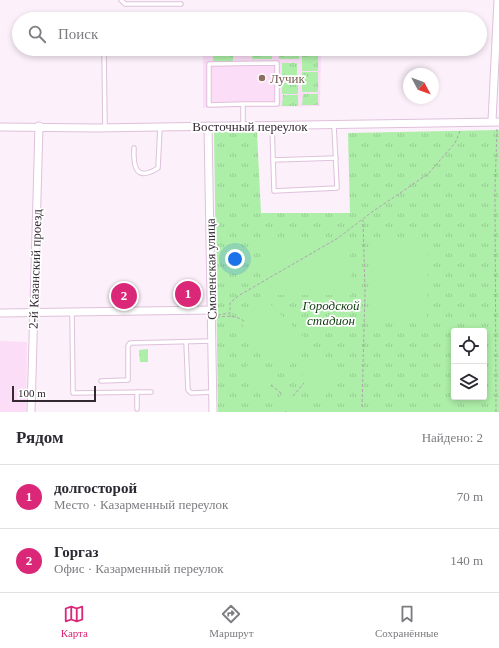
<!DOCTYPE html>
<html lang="ru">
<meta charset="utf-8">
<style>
:root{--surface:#fff;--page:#f7f7f7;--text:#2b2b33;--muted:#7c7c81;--line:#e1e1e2;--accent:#db2777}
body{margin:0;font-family:"Times New Roman",serif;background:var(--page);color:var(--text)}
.controls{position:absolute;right:12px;bottom:12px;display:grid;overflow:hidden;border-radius:4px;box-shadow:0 2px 6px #0003}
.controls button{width:36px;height:36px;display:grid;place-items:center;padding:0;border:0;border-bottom:1px solid var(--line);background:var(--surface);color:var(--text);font:20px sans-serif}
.compass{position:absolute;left:403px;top:68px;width:36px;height:36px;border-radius:50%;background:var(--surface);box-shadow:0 2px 6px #0003;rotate:131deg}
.scale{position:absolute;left:12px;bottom:10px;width:84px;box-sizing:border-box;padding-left:4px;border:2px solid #342933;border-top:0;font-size:11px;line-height:14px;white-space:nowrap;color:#342933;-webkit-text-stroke:3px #fff;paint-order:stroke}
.you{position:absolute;left:235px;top:259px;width:14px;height:14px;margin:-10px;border:3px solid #fff;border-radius:50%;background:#1a73e8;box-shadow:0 0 0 6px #1a73e833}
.badge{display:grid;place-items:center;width:26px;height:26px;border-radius:50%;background:var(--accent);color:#fff;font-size:13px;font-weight:700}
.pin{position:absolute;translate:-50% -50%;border:2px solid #fff;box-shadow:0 1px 4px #0006}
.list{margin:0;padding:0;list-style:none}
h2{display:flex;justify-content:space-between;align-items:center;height:52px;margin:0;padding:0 16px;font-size:17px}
h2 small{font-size:13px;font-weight:400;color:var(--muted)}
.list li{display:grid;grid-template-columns:26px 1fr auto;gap:12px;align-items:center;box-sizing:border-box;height:64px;padding:0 16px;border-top:1px solid var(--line)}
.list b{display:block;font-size:15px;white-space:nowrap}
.list p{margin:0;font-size:13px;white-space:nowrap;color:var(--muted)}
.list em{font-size:13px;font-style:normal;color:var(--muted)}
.icon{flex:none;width:22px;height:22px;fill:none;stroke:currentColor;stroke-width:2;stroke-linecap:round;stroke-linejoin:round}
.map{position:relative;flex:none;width:499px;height:412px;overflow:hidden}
.search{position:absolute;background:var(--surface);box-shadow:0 2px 6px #0003;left:12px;right:12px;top:12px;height:44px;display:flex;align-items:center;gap:10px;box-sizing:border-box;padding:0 14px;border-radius:22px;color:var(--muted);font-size:15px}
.sheet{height:180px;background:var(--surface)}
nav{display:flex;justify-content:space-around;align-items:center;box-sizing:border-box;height:56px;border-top:1px solid var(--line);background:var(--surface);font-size:11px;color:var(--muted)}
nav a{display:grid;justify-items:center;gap:2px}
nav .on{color:var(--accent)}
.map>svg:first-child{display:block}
.built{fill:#fbddf7}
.park{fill:url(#park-tufts);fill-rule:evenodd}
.garden{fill:#adeea8}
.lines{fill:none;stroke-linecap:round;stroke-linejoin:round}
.lane-casing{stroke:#dfc1db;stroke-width:5.5}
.street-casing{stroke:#dfc1db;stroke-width:9}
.path{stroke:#afa4ae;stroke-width:1;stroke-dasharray:3 2;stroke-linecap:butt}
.lane{stroke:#fff;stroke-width:3.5}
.street{stroke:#fff;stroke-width:7}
.education-dot{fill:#8d6e63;stroke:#fff;stroke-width:1.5}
.labels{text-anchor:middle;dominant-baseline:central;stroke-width:3.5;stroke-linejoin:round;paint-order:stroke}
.education-label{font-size:13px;fill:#785e54;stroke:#fff;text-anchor:start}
.street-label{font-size:13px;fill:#342933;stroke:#fff}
.park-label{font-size:13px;font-style:italic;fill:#0f3e0e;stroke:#fff}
</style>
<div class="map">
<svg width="499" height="412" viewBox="0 0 499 412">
<defs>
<pattern id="park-tufts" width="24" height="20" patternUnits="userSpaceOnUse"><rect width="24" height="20" fill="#adeea8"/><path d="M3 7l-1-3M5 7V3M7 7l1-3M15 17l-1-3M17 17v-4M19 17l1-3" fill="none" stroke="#95cc91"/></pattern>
</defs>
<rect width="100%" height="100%" fill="#fcf0fb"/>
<g class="built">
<path d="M203,49H321L320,106L203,108Z"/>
<path d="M0,341L27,342L26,412H0Z"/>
</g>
<g class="park">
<rect x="213" y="49" width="20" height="12"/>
<rect x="252" y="49" width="20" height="10"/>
<rect x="279" y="49" width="20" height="10"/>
<rect x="302" y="51" width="16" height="20"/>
<rect x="282" y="63" width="15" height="18"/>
<rect x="302" y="72" width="16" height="20"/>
<rect x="282" y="83" width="16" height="11"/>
<path d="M303,94H318V105H302Z"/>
<path d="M283,95H298V106H282Z"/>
<path d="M499,130V412H218L214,132H257L261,213H350L348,133ZM454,331H484V397H454Z"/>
<path d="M148,349V362H140L139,350Z"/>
</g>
<g class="garden">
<path d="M350,238L351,295H265V239Z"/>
<path d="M428,238L427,322L372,323L371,240Z"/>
<path d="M266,300L311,344L286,369L242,325Z"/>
<path d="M322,355L343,377L321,400L299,378Z"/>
<path d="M255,358L277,379L266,390L244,369Z"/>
<path d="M287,389L308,412H287L276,401Z"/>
</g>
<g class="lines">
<g class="lane-casing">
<g id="lane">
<path d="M121,0L125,4H181"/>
<path d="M104,49L105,127"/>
<path d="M243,104H277V63L209,64V105L243,104V125"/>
<path d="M272,125L274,191L337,188L334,125"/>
<path d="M134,148C133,167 136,182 158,168L160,127"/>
<path d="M273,160L336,158"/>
<path d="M72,313L73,393L151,392"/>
<path d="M186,342L188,390L191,393L213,392"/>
<path d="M101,381L128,380V346L130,343L212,341"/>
<path d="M137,392V409"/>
</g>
</g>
<g class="street-casing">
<g id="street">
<path d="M492,121L498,0"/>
<path d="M208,126L213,412"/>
<path d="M0,127L96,128L499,122"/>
<path d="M0,313L212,310"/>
<path d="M31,412L39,126"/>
</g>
</g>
<g class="path">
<path d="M218,315L230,313V303L238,296L338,238L372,212L428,174L455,143L461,129"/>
<path d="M217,317C227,316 237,315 245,322"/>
<path d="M271,385L282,394"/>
<path d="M293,396L304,383"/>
<path d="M362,407L365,291L363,220"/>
<path d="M286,412V411"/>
<path d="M496,412L495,189L497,128"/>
</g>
<use href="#lane" class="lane"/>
<use href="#street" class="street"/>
</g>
<circle class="education-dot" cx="262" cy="78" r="4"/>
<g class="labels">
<g class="education-label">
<text x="270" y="78">Лучик</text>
</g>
<g class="street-label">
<text x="250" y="126">Восточный переулок</text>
<text transform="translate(35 269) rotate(-88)">2-й Казанский проезд</text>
<text transform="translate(211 269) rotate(-91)">Смоленская улица</text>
</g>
<g class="park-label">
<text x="331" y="305">Городской<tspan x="331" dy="15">стадион</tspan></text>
</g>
</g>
</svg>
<div class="controls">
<button><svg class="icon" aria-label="locate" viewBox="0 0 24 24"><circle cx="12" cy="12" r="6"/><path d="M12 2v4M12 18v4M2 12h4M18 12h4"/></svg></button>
<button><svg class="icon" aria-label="layers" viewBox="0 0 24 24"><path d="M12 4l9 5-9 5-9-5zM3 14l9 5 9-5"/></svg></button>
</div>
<svg class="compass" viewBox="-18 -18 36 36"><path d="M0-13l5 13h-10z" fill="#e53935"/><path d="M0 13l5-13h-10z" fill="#7c7c81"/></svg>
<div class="scale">100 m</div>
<div class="you"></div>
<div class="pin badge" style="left:188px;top:294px">1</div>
<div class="pin badge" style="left:124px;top:296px">2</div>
<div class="search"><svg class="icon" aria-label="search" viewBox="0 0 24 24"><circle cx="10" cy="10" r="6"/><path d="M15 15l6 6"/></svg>Поиск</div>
</div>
<section class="sheet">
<h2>Рядом<small>Найдено: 2</small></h2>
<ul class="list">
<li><span class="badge">1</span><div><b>долгосторой</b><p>Место · Казарменный переулок</p></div><em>70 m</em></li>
<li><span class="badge">2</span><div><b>Горгаз</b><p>Офис · Казарменный переулок</p></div><em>140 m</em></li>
</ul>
</section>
<nav>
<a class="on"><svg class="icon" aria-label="map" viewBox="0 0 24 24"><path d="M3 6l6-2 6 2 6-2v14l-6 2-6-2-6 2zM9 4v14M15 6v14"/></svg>Карта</a>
<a><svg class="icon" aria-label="directions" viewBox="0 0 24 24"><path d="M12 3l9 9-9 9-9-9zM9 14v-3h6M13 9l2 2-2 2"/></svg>Маршрут</a>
<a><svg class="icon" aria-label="saved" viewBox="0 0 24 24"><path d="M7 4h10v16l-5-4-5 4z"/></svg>Сохранённые</a>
</nav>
